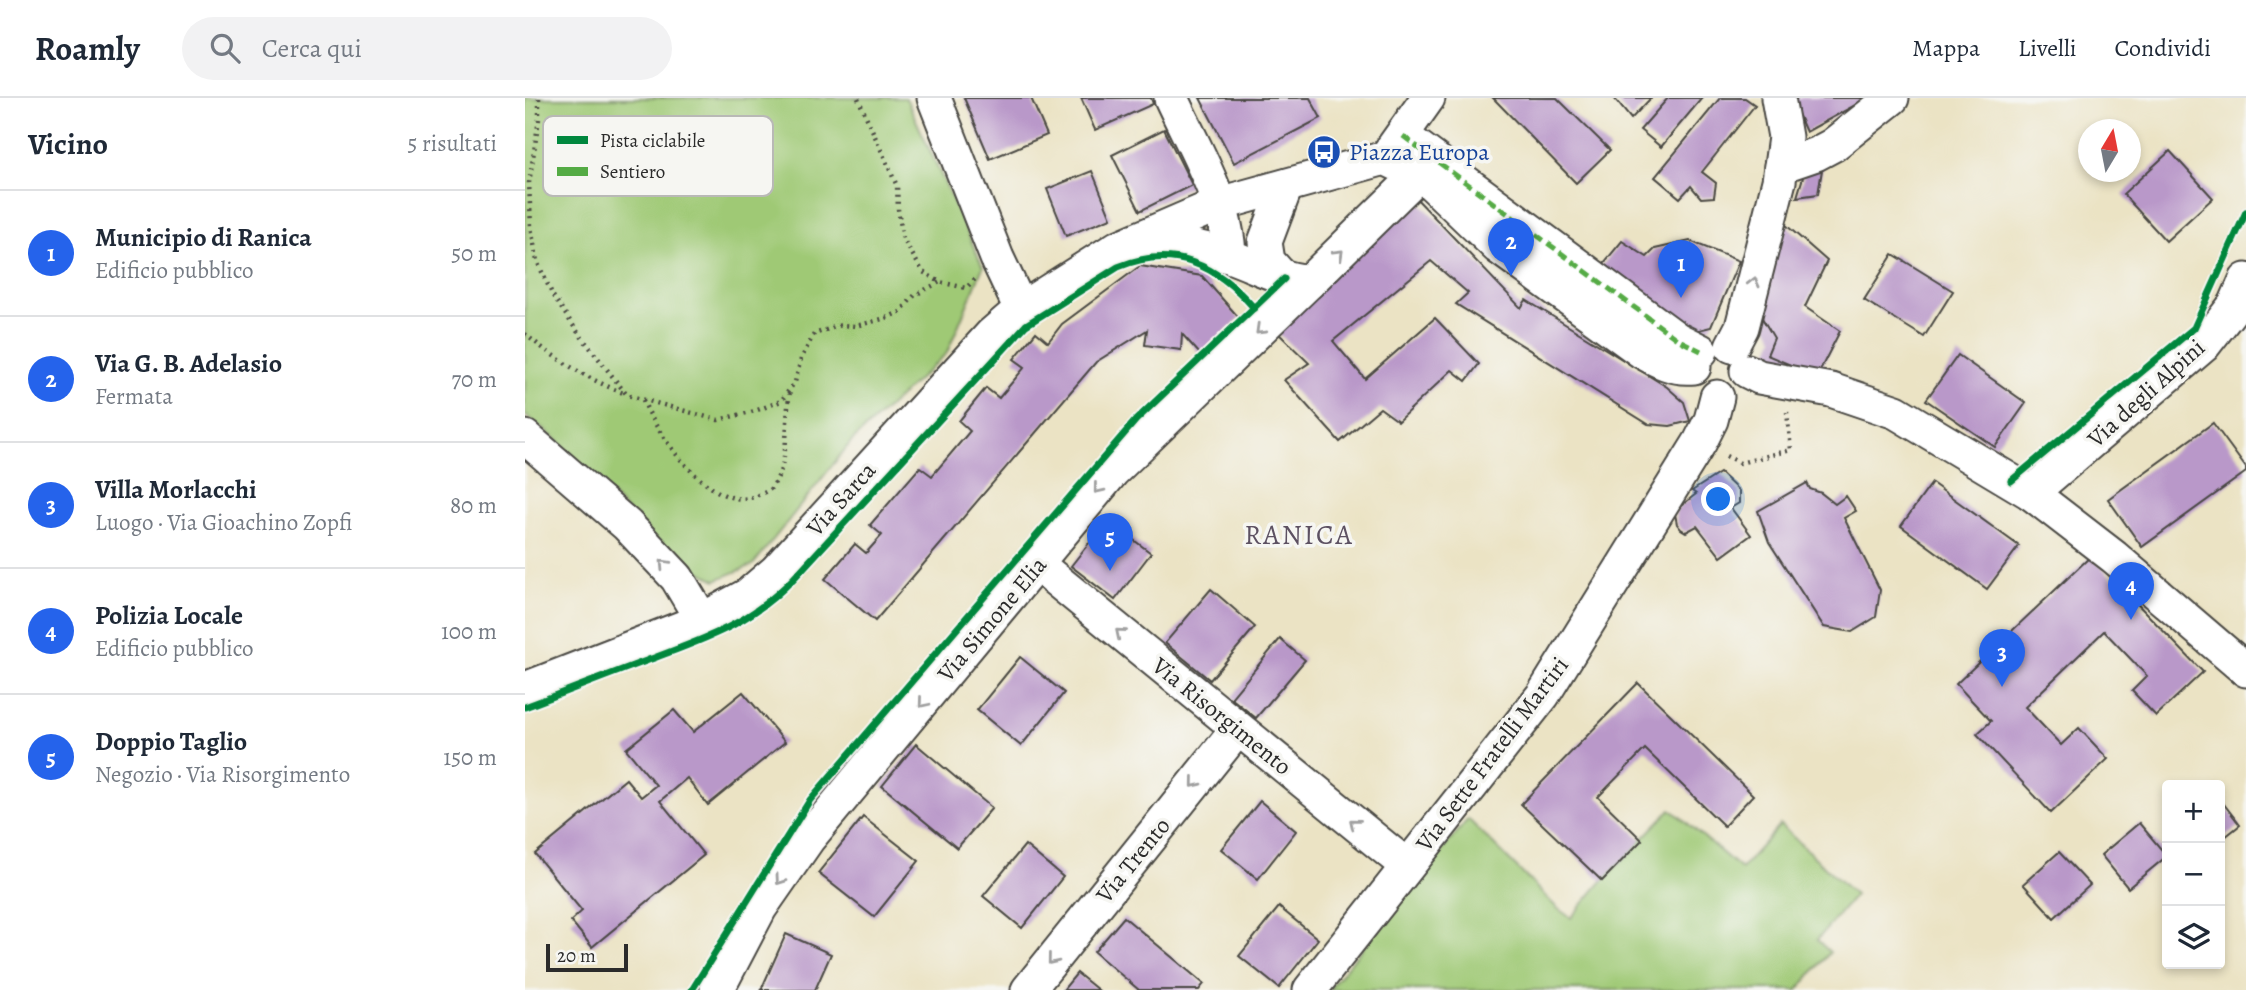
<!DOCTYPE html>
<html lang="it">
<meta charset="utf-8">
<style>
:root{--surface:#fff;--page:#f2f2f3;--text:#1f2937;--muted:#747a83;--line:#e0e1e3;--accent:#2563eb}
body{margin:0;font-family:Alegreya,serif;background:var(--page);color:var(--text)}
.controls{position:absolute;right:21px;bottom:21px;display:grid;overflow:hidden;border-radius:7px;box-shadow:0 4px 10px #0003}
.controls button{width:63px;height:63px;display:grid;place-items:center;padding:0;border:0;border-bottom:2px solid var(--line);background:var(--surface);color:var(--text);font:35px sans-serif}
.compass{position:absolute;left:1553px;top:21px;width:63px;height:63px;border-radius:50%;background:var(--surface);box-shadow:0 4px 10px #0003;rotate:10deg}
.scale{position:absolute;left:21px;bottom:18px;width:82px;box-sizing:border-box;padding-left:7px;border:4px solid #2b2b2b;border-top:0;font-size:19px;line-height:24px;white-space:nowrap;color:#2b2b2b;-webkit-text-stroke:5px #f6f6f2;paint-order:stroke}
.you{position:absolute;left:1194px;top:402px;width:24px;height:24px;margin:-18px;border:5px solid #fff;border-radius:50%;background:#1a73e8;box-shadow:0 0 0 10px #1a73e833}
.badge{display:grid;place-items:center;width:46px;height:46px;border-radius:50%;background:var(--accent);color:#fff;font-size:23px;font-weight:700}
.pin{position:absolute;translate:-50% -58px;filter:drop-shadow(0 2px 4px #0008)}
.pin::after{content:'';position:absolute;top:37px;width:24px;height:21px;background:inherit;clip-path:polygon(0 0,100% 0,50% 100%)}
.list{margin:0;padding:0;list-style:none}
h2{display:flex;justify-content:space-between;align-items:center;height:91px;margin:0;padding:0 28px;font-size:30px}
h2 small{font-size:23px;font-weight:400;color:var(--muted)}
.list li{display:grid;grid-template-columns:46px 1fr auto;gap:21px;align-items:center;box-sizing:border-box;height:126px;padding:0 28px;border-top:2px solid var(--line)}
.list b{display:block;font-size:26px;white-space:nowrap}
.list p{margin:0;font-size:23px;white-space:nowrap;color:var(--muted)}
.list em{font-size:23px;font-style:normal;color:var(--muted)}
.icon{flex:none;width:38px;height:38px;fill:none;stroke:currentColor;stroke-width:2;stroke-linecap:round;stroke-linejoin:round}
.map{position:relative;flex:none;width:1721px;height:892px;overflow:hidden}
header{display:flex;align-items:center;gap:42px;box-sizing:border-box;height:98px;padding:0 35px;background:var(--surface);border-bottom:2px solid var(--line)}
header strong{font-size:33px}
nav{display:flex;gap:38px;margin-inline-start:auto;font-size:24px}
.search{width:490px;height:63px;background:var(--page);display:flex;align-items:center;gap:18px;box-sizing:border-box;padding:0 24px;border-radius:38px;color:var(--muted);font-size:26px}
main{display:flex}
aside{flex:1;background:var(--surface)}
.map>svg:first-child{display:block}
.green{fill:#9fc975;stroke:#657a50;stroke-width:2}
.building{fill:#b998c9}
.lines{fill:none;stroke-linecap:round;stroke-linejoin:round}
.minor-casing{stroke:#484742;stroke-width:37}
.path{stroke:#484742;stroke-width:4.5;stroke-dasharray:2 5;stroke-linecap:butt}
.minor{stroke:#fff;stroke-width:33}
.quiet{stroke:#54ab44;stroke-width:5;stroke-dasharray:10 5;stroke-linecap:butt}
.cycleway-casing{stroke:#f6f6f2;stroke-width:11}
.cycleway{stroke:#00873e;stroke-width:7}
.oneway{stroke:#a0a0a0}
.labels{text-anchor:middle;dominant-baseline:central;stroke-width:7;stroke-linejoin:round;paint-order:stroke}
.transit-label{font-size:24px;fill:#164399;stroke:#f6f6f2;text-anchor:start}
.street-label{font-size:24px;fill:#2b2b2b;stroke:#f6f6f2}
.quarter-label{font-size:28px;letter-spacing:2px;fill:#5d5162;stroke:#f6f6f2}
.key{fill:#f6f6f2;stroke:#b9b9b6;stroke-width:2}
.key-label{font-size:19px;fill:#2b2b2b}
</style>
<header>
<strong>Roamly</strong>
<div class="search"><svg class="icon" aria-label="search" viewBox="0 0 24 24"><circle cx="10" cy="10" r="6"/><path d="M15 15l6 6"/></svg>Cerca qui</div>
<nav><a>Mappa</a><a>Livelli</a><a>Condividi</a></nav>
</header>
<main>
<aside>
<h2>Vicino<small>5 risultati</small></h2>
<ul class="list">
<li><span class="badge">1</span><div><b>Municipio di Ranica</b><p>Edificio pubblico</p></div><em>50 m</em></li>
<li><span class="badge">2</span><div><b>Via G. B. Adelasio</b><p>Fermata</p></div><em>70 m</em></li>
<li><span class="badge">3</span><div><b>Villa Morlacchi</b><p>Luogo · Via Gioachino Zopfi</p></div><em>80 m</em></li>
<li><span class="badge">4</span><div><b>Polizia Locale</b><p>Edificio pubblico</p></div><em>100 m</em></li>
<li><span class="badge">5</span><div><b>Doppio Taglio</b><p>Negozio · Via Risorgimento</p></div><em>150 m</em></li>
</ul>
</aside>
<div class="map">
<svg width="1721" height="892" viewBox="0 0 1721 892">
<rect width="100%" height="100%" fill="#f6f6f2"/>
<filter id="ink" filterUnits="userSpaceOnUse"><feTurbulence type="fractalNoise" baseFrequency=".0143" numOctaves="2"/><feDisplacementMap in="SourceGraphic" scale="14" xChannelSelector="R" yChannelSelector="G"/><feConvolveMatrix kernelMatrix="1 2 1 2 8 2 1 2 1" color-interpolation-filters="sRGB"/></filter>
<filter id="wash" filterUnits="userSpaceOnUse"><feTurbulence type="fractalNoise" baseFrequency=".00686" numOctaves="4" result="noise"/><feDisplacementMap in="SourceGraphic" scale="28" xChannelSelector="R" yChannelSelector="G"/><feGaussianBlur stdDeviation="1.57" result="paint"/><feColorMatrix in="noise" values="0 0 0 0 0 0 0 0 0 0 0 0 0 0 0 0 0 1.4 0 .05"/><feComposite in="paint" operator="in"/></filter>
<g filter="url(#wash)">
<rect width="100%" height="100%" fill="#ebe3c4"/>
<g class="green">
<path d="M0,0H381L458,169L422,255L326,344L228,467L191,482L149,460L29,340L0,317Z"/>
<path d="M1146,711L1216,771L1255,727L1330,797L1292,842L1305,854L1273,892H803L943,721L1032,810L1046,820L1077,783Z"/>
</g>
<g id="blocks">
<g class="building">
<path d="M439,0H506L522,37L465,61Z"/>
<path d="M556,0H626L628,6L570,32Z"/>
<path d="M675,0H785L796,20L709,65Z"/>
<path d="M968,0H1032L1085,52L1051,85Z"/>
<path d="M1089,0H1126L1106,21Z"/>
<path d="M1143,0H1177L1136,49L1115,32Z"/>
<path d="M1195,0H1220L1230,7L1177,74L1191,85L1189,99L1176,100L1166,88L1155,100L1130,79Z"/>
<path d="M1266,0H1359H1343L1281,34Z"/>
<path d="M639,31L667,87L615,113L587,57Z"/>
<path d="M1645,53L1688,100L1641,143L1598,96Z"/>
<path d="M1299,60L1293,96L1272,99L1282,66Z"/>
<path d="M567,73L586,120L541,138L522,91Z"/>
<path d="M889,98L996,210L1001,202L1142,289L1159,304L1165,323L1145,328L1123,326L931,206L943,195L906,163L808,243L840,281L910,220L954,266L941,283L927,272L873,323L855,310L815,344L759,282L784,265L749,231Z"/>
<path d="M1261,127L1302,163L1280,209L1315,233L1292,278L1242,257L1249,240L1230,208L1245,160Z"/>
<path d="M1097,143L1122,159L1130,151L1165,143L1214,163L1186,229L1162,235L1074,171Z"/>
<path d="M1368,156L1428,193L1399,239L1339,202Z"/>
<path d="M615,168L677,178L715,221L675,256L657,236L656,252L620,247L622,232L571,264L350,523L300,481L330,446L341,455L357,437L345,427L395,369L407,378L445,333L434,323L461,290L474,300L500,269L489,261L511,234L523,244L537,226Z"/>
<path d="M1433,257L1501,305L1470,349L1401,302Z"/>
<path d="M1688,325L1721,370V374L1617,449L1583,401Z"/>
<path d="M1195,375L1214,393V405L1206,410L1226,437L1196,459L1172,428L1161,434L1156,431L1152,426L1150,416L1152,411L1171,396L1167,393Z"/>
<path d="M1282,385L1285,391L1296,395L1310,406L1321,398L1331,413L1319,420L1355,492L1351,519L1327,534L1299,529L1244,444L1233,413Z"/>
<path d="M1407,385L1494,448L1462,491L1376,428Z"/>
<path d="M582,422L626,455L590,502L546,468Z"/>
<path d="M1566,458L1678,574L1631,618L1607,593L1622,578L1579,533L1500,609L1536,647L1554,630L1583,661L1526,715L1452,636L1466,623L1431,586Z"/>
<path d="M686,491L730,529L685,582L640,545Z"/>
<path d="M755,541L780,562L731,620L706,600Z"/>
<path d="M495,559L539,595L496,648L452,612Z"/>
<path d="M1113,585L1228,697L1199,728L1120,651L1073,699L1117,742L1077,783L996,706Z"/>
<path d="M218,594L260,644L183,707L162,680L135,703L179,757L67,849L46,823L57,813L10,756L101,681L116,699L131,687L101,651L149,612L168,634Z"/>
<path d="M391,646L467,710L432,750L357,688Z"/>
<path d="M1695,701L1715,727L1695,743Z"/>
<path d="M735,703L771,733L733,781L696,751Z"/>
<path d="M338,719L394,763L349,819L293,775Z"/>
<path d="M1614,725L1642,758L1603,790L1576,757Z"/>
<path d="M500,747L538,779L497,830L458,798Z"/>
<path d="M1534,754L1565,787L1529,820L1498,786Z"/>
<path d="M754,809L793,841L754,890L714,858Z"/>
<path d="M599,819L679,886L674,892H614L569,854Z"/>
<path d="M261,836L306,856L290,892H236Z"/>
<path d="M552,875L573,892H538Z"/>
</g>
</g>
</g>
<g filter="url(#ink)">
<use href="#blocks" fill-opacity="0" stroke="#484742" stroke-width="2"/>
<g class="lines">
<g class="minor-casing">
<g id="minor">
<path d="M409,0L472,160L496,211"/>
<path d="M646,0C668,48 703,105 704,158"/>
<path d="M878,38L1152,241L1176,253"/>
<path d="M864,55L903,0"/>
<path d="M1256,68L1291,56L1308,47L1367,0"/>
<path d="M615,147C647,144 677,148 707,159C736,170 753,180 784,184L894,76"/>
<path d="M759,181L743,163L740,144L761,88"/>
<path d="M1207,248L1217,229L1254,83L1260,39L1253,0"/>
<path d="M1222,273L1234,279L1306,292L1371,314L1506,395L1589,459L1721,572"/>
<path d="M0,339L102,427L152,480L177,522"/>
<path d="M1506,395L1678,248L1710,207L1721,182"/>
<path d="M513,467L882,768"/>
<path d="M0,591L177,522L223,497L251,473L466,237L496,211L592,150L694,106L860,60L900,79L973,149L1116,253C1134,263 1148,271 1169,269"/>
<path d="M192,892L235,810L283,741L588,373L784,184"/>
<path d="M503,892L712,632"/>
<path d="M785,892L1018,597L1175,344L1186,322L1192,299"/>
</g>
</g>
<g class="path">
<path d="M14,0V21L4,85L6,129L12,163L28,198L52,233L102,297L193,322L230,313L256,303L270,284L276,261L289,236L316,227L331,228L361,220L375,214L390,197L415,184"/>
<path d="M333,0L372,88L373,111L378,141L398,174L415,184L441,190L451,180"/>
<path d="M0,236C30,261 64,282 101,296"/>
<path d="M118,302C132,337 189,419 233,397C238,395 244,393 247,389C266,363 259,324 265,294"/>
<path d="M1201,358L1215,365L1266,352L1262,314"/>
</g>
<use href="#minor" class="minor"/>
<path class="quiet" d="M878,38L1152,241L1176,253"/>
<g class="cycleway-casing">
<g id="cycleway">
<path d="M1486,383L1669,230L1721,114"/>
<path d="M0,609C40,594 80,578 121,563C181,540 223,528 269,480L501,227L593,169C649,146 692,167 729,210"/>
<path d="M167,892L285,702L611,322L759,181"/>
</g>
</g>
<use href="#cycleway" class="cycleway"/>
</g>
<defs><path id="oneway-chevron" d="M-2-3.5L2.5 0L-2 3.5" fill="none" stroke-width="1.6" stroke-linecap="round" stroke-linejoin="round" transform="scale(1.75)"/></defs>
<g class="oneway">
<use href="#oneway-chevron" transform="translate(814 156) rotate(-44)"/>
<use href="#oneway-chevron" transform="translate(1229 184) rotate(-76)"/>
<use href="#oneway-chevron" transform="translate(735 232) rotate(136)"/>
<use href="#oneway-chevron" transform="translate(573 391) rotate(129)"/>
<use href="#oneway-chevron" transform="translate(139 466) rotate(-133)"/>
<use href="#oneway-chevron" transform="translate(595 535) rotate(-140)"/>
<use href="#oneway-chevron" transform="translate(398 605) rotate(130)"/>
<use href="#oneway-chevron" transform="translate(670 685) rotate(129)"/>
<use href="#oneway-chevron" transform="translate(829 725) rotate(-141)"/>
<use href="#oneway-chevron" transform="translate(255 782) rotate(125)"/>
<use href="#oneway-chevron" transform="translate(527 862) rotate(129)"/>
</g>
</g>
<defs>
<g id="bus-disc" transform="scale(1.75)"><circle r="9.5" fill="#1a4fb4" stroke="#f6f6f2"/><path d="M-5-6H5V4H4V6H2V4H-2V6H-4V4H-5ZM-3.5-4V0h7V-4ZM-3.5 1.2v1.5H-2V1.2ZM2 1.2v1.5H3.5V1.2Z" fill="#fff"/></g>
</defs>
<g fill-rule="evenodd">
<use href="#bus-disc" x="799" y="54"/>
</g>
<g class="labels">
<g class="transit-label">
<text x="824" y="54">Piazza Europa</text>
</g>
<g class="street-label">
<text transform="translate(1621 295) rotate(-42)">Via degli Alpini</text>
<text transform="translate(316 401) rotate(-48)">Via Sarca</text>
<text transform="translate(467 521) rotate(-50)">Via Simone Elia</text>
<text transform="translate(697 618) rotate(39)">Via Risorgimento</text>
<text transform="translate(967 656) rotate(-53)">Via Sette Fratelli Martiri</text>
<text transform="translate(608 762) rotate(-51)">Via Trento</text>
</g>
<g class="quarter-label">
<text x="774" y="437">RANICA</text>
</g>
</g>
<rect x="18" y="18" width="230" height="80" rx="10" class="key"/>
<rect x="32" y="38" width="31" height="8" fill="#00873e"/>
<rect x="32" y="69" width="31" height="9" fill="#54ab44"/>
<g class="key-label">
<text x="75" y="49">Pista ciclabile</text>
<text x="75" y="80">Sentiero</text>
</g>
</svg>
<div class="controls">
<button>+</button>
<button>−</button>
<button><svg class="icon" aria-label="layers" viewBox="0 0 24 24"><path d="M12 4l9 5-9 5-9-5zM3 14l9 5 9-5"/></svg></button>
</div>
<svg class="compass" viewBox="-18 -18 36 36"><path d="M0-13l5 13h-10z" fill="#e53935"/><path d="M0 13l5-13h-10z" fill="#747a83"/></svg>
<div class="scale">20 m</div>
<div class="you"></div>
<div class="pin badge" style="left:1156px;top:200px">1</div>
<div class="pin badge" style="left:986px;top:178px">2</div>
<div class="pin badge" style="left:1477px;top:589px">3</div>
<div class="pin badge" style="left:1606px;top:522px">4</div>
<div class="pin badge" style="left:585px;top:473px">5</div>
</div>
</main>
